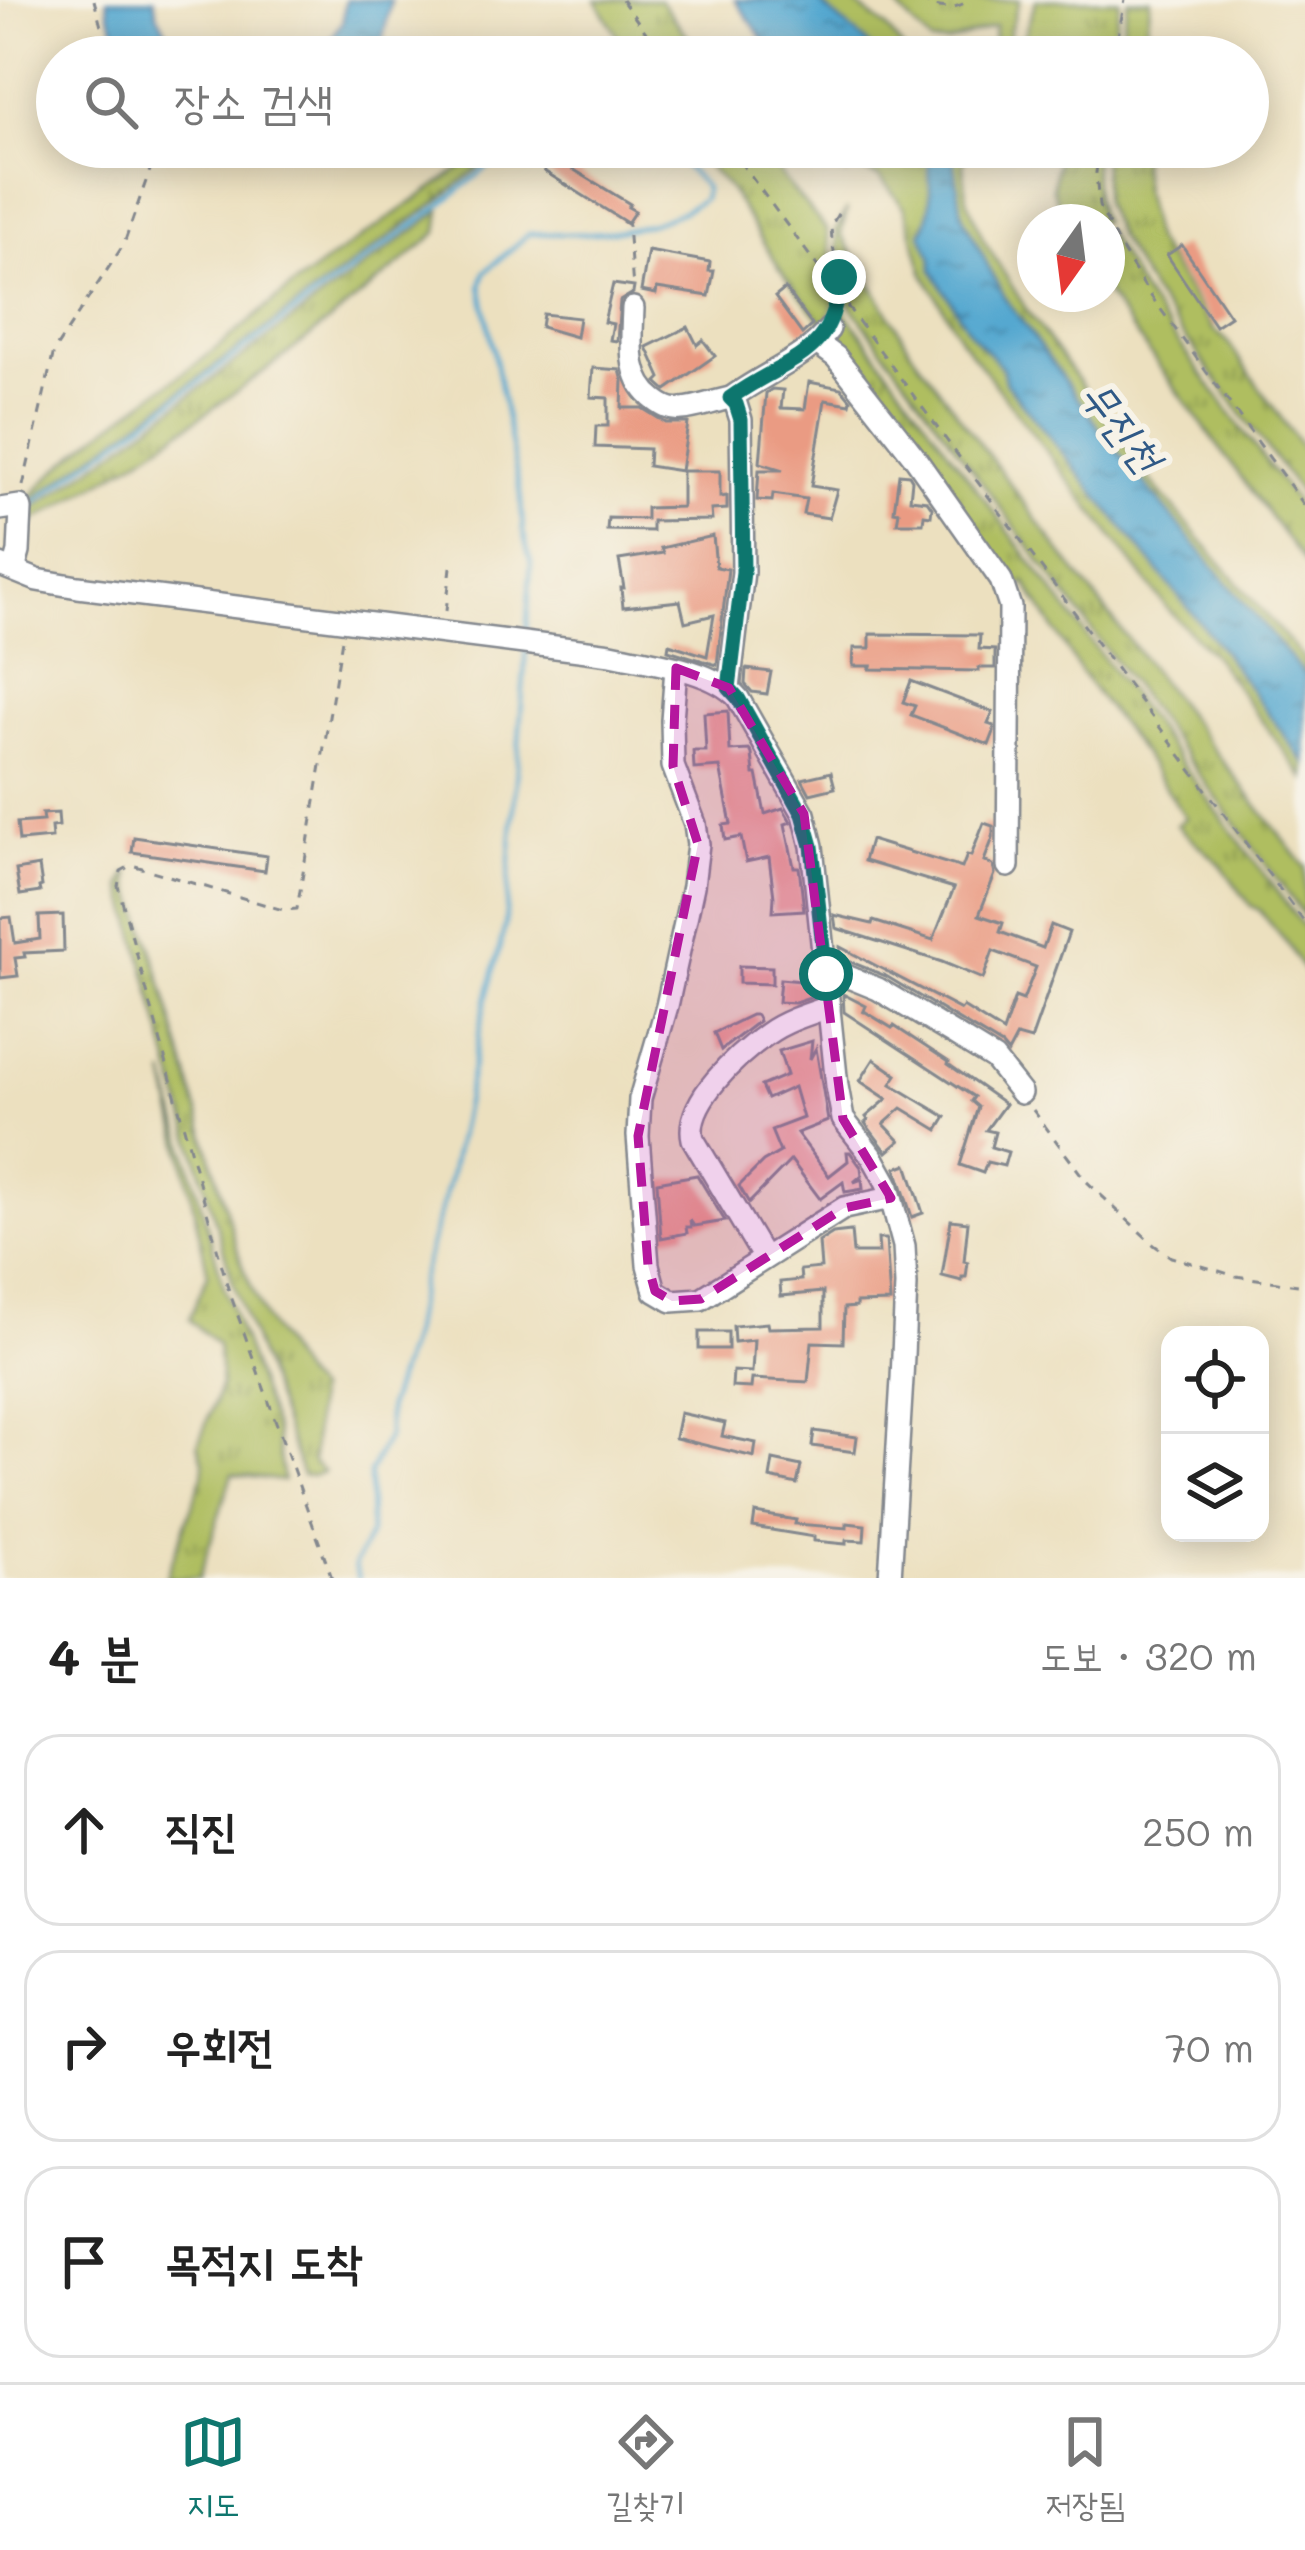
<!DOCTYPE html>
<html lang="ko">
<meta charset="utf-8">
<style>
:root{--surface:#fff;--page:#f2f2f2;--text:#222;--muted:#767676;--line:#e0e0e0;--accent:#0f766e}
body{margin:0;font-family:Mali,"Poor Story",sans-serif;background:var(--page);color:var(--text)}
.controls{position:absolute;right:36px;bottom:36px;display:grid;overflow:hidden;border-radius:24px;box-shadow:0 6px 30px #0003}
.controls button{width:108px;height:108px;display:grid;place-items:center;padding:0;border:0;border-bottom:3px solid var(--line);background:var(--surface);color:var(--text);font:60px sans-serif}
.compass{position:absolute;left:1017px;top:204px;width:108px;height:108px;border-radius:50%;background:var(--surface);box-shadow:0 6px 30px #0003;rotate:194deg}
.stop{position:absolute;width:36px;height:36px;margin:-27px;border:9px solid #0f766e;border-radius:50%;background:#fff}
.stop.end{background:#0f766e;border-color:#fff;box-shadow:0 3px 12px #0008}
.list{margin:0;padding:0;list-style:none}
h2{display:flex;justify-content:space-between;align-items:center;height:156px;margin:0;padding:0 48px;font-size:51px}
h2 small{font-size:39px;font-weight:400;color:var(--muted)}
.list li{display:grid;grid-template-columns:78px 1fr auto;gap:36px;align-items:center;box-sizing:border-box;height:192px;margin:0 24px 24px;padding:0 24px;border:3px solid var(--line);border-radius:36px}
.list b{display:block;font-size:45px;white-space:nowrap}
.list em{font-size:39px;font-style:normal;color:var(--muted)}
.icon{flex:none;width:66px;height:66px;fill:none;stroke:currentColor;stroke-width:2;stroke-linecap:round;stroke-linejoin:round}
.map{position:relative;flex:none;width:1305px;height:1578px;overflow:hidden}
.search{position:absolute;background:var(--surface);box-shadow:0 6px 30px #0003;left:36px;right:36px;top:36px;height:132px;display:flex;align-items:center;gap:30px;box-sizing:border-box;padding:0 42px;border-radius:66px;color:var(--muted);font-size:45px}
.sheet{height:804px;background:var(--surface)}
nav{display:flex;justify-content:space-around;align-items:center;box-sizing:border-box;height:168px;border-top:3px solid var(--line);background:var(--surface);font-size:33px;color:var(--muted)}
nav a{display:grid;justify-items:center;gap:6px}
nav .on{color:var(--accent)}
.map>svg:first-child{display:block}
.grass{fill:url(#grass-tufts);stroke:#657660;stroke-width:3}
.water{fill:url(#water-ripples);stroke:#386c97;stroke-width:3}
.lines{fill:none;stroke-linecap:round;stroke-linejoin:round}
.stream{stroke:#55a8d0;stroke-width:4.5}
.building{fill:#ea9b83}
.minor-casing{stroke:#84888e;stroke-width:26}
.path{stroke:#84888e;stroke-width:3;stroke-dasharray:9 9;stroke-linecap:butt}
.minor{stroke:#fff;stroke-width:21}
.route{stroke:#0f766e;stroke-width:15}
.marked{fill:#b5179e;fill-opacity:0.2;stroke:#b5179e;stroke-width:9;stroke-dasharray:24 15;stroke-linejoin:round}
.labels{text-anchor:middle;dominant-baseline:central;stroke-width:12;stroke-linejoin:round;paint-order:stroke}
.water-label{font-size:42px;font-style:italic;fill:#2f5986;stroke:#f7f3e8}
</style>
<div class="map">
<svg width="1305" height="1578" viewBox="0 0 1305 1578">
<defs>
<pattern id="grass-tufts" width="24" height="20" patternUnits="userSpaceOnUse" patternTransform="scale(3)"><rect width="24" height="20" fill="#afbe61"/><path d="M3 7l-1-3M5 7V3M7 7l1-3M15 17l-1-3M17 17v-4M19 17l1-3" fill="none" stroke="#8e9b53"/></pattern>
<pattern id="water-ripples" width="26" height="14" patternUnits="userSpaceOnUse" patternTransform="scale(3)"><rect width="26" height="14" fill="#55a8d0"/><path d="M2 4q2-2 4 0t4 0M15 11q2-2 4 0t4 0" fill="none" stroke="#4689ac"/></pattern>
</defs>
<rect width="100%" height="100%" fill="#f7f3e8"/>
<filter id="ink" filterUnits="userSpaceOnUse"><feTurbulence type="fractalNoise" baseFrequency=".00833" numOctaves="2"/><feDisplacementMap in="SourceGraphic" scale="24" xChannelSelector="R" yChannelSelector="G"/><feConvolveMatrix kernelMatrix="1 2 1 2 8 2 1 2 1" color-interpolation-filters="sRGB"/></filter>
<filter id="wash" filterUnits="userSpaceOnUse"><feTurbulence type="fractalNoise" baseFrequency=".004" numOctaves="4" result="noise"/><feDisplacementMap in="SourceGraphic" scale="48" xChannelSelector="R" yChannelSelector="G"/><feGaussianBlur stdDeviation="2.7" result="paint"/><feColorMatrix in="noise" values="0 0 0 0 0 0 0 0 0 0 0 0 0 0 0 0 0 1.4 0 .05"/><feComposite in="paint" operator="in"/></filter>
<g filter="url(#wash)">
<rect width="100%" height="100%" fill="#ece0bf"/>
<g class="grass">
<path d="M596,0H660L703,57H630Z"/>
<path d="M818,0H850L886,27L909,57H877C863,32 836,23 818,0Z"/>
<path d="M891,0H1020L1010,29L1007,57H992L995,26L948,43H931Z"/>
<path d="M1036,0H1120L1110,57H1073L1076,39L1068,35L1060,36L1048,57H1020L1021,44Z"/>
<path d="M1128,0H1151L1143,57H1117Z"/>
<path d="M489,147H505L434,204L28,504L27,501C75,445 139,406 199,362C234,336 265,307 300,281C363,235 427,194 489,147Z"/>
<path d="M691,147H765L783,179L827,230L836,281L835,301L828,319L823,323L785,277L730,190Z"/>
<path d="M826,147H927C929,175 936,210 921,234L932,258V270L971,334L1002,367L1006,383L1216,642L1305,763V779L1215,658L1167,608L961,340L923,272L905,208L880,177L856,169L846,174Z"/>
<path d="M952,147H971L963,164L967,199L983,239L1028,312L1155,486L1305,661V676L1107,439L1004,297L962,215Z"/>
<path d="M1058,147H1096C1092,173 1092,198 1102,222H1065L1053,189Z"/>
<path d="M1103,147H1140L1143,190L1154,240L1213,329L1226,340L1305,452V500L1151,291L1118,237L1103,203Z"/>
<path d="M847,209L841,234L914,355L1065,558L1305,867V917L844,297L836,230Z"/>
<path d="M441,210L438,232C310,340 177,444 29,523L27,513L92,468Z"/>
<path d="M1107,233L1143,294L1305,515V564L1106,294Z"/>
<path d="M843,309L1305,929V973L1286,942L1259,910L1251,906L1221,865L1177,825L1186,818L1142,753L1083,676L1025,582L1012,591L954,501L835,338Z"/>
<path d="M127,874H130V884L151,945L242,1266L266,1320L305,1381L316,1391L313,1462L324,1472L312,1476L302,1475L233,1283L172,1071L123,886Z"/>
<path d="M165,1074L224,1287L275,1430L283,1481L232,1474L199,1578H166L203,1475L204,1464L198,1444L221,1385L217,1345L189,1319L208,1274Z"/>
</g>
<g class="water">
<path d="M107,0H154L157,14L180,57H127L109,14Z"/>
<path d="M345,0H391L379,57H320L343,20Z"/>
<path d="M735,0H818C836,23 863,32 877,57H776Z"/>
<path d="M927,147H952L962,215L1004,297L1107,439L1305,676V763L1216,642L1006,383L1002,367L971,334L932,270V258L921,234C936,211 929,174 927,147Z"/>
</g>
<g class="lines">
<g class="stream">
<path d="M27,508L438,207L513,147"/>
<path d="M526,637L531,563L523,532L521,499L481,285L485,272L530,233C591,236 651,234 703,199L705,188C695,172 676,166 672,147"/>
<path d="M358,1578L354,1566L370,1533L369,1473L388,1436V1406L412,1331L421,1280L450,1177L486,1000L505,926L526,648"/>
</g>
</g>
<g id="blocks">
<g class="building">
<path d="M553,157L630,204L628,207L635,211L627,223L544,171Z"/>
<path d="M1182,245L1230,316L1215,326L1167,255Z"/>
<path d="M648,251L710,262L709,271H714L709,296L657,288L656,294L641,291Z"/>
<path d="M613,284L634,287L633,293L620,301L617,341L610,340L613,324L604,322Z"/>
<path d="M785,289L812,325L802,334L775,297Z"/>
<path d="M543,314L579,318L576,337L541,327Z"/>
<path d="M688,327L697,345L703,340L715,356L666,390L657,382L661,378L647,347Z"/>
<path d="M593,368L620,370L623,381L622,408H642L666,423H688L681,471L648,466L649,449L595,447L596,426H608V398L591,397Z"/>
<path d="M809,382L841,388L851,400L850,404L825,400L811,486L837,490L829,518L803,514L806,499L773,494L772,501L757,500L759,470H783L760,463L766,393L772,389L783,390L781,408L805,409Z"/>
<path d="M682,471H720V497L727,496V509L711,510L712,520L652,521V531L607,530L608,518L646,519V508L682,507Z"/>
<path d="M899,474L909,475L912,480L910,499L927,501L932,508L931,516L924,515L923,523H897L899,512L894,511Z"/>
<path d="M713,536L716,567L728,569L717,665L668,650L669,644L707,656L714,615L685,622L680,601L623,607L621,588H624L619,560L663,553L661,548Z"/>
<path d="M870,634L980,635L979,649L995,650V668H979V671L870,669L871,666H853L854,648H870Z"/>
<path d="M746,669L771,672L767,694L752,692L745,684Z"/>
<path d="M911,681L993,712L988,724L994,726V732L989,745L911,715L915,706L903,702Z"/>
<path d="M728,711L730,751L750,750L752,754L754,774H757L765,814L783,808L790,820L791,822L785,824L794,867H799L804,910L773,912L774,897L769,857L746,862L741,837L725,840L723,825L731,824L720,767L694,769L693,751H706L704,713Z"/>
<path d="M831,772L835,788L810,794L802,779Z"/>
<path d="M58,813L59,826L51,827L52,838L19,841L17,823L43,821L42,814Z"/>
<path d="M984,823L993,826V838L984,861L993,865L995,874L979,915L1003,923L1000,932L1043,948L1051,925L1069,932L1031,1040L1017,1036L1008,1053L1002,1046L886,976L851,962L839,960L840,947L961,1010L963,1007L1003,1032L1015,997L1023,1000L1036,967L993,951L983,979L942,962L836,928L834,915L872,924L873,921L933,940L954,888L864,861L870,840L962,868L967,855L971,856Z"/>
<path d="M134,837L267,856L265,871L132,852Z"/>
<path d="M39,866L42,886L39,887L40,892L20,895L16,870Z"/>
<path d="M63,915L64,951L24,953L25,957L15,958L18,976L0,978V918L11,917L15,943L40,939L39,916Z"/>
<path d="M739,966L772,967V984L739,983Z"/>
<path d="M780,979L811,982L813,997L795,1003L778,1002Z"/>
<path d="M843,994L866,1006L863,1013L864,1011L892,1028L894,1026L949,1062L948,1064L1005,1104L986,1130L995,1132L991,1147L1008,1152L1004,1166L987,1162L983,1173L960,1165L978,1107L971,1101L974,1097L844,1012Z"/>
<path d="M751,1015H756L759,1021L721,1050L714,1033Z"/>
<path d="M812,1041L810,1059L816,1048L828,1121L797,1133L829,1176L848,1161L847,1152H850L861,1167L862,1175L854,1182L862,1179L863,1189L845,1192L843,1182L820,1199L791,1160L749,1203L739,1186L763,1162L780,1152L771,1130L803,1118L794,1087L767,1099L761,1086L787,1075L779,1051Z"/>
<path d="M874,1059L897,1075L891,1084L946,1117L938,1130L902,1108L884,1124L900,1141L887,1152L865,1123L868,1120L866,1117L887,1099L860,1081Z"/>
<path d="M907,1164L923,1213L912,1217L896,1168Z"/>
<path d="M697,1175L725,1221L694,1226L690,1220L691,1227H686L687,1233L661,1238L657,1182Z"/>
<path d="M951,1220L968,1222L964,1261L968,1262L966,1277H962V1281L942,1276Z"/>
<path d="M851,1231L853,1253H879L878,1239H886L890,1302L856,1303V1307L844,1308L843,1343L812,1342L808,1382L752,1379L751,1388L732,1387L733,1371L752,1372L754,1340L734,1342L733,1326L767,1323L768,1328L823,1327V1292L781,1296L780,1282L801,1280L800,1270L821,1268L819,1242L833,1233Z"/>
<rect x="699" y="1332" width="29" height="17"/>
<path d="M680,1413L725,1423L722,1436L756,1443L754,1457L675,1438Z"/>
<path d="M814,1431L857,1437L855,1452L812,1446Z"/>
<path d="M773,1460L801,1466L797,1484L770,1478Z"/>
<path d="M755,1513L796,1520L795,1524L847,1528V1523L865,1525L864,1541L846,1540V1544L814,1541V1537L753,1527Z"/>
</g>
</g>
</g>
<g filter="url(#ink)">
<use href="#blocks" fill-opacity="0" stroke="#84888e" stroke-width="3"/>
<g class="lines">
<g class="minor-casing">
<g id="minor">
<path d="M633,308C632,341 626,379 655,400C663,406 671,411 682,409C698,408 714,401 731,398L736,404L741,420L743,572L729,688"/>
<path d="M817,343L836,357L913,455L1001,580L1010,607L1008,866"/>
<path d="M731,398C763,374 804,360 829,329"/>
<path d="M0,509L20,506L21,509L19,552L14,570"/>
<path d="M0,565L37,580L78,587L611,654C648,662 713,669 738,698L804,814L812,846L837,1086L843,1119L872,1156L887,1183L904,1246L906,1285L902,1379L890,1578"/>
<path d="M676,668L672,720L673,766L695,824L698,844L693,886L667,1006L640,1099L638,1136L648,1265L655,1291L672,1301L701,1299L844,1208L891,1198"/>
<path d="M826,974L846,976L878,989L955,1035L994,1059L1021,1093"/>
<path d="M764,1258L693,1139C684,1102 739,1054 767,1034C785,1021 808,1014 829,1007"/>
</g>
</g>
<g class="path">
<path d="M94,0L109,57"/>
<path d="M622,0L664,57"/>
<path d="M920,0C936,9 955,11 969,0"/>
<path d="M1114,57L1125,0"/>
<path d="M729,147L1305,923"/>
<path d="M1099,147L1096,173L1099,206L1115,238L1148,292L1305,506"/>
<path d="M622,221L628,225L633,288"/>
<path d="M836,310L839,277L832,241L831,226L842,207"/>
<path d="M23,486L54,351L124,244L158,147"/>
<path d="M446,611L451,567"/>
<path d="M1033,1110L1086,1181L1154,1245L1171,1257L1236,1276L1305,1286"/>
<path d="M332,1578L228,1288L118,886L121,871L132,865L283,910L297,909L342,639"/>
</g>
<use href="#minor" class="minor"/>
</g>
</g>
<g class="lines" filter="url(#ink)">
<path class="route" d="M826,974L812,846L803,814L738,698L729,688L743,572L741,420L736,404L730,398C788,356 834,360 839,277"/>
</g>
<path class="marked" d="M676,668L729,688L804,814L843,1119L891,1198L844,1208L701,1299L672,1301L655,1291L648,1265L638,1136L698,844L673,766Z"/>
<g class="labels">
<g class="water-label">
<text transform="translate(1123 425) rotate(52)">무진천</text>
</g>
</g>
</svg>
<div class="controls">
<button><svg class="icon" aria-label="locate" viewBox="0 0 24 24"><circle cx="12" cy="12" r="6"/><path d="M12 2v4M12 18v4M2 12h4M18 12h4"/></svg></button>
<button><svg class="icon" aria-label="layers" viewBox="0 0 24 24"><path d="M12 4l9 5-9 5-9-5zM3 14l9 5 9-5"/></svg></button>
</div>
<svg class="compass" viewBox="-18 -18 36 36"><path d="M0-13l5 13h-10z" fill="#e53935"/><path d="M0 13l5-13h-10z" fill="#767676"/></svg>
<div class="stop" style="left:826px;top:974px"></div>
<div class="stop end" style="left:839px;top:277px"></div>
<div class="search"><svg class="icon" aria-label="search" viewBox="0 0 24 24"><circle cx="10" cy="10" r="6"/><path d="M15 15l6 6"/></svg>장소 검색</div>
</div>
<section class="sheet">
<h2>4 분<small>도보 · 320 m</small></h2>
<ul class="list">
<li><svg class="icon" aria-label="ahead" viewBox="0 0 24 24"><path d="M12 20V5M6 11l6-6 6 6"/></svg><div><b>직진</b></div><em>250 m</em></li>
<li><svg class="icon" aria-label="right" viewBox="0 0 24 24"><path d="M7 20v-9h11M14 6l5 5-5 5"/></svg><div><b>우회전</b></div><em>70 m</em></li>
<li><svg class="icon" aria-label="arrive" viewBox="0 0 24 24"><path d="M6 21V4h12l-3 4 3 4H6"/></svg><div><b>목적지 도착</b></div></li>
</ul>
</section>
<nav>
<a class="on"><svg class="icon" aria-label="map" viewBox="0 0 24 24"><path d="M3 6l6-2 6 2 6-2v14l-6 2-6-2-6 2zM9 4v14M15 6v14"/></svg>지도</a>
<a><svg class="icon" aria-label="directions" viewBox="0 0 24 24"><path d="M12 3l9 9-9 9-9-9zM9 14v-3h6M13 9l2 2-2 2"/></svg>길찾기</a>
<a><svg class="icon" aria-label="saved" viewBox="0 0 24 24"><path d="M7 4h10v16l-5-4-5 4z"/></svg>저장됨</a>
</nav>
